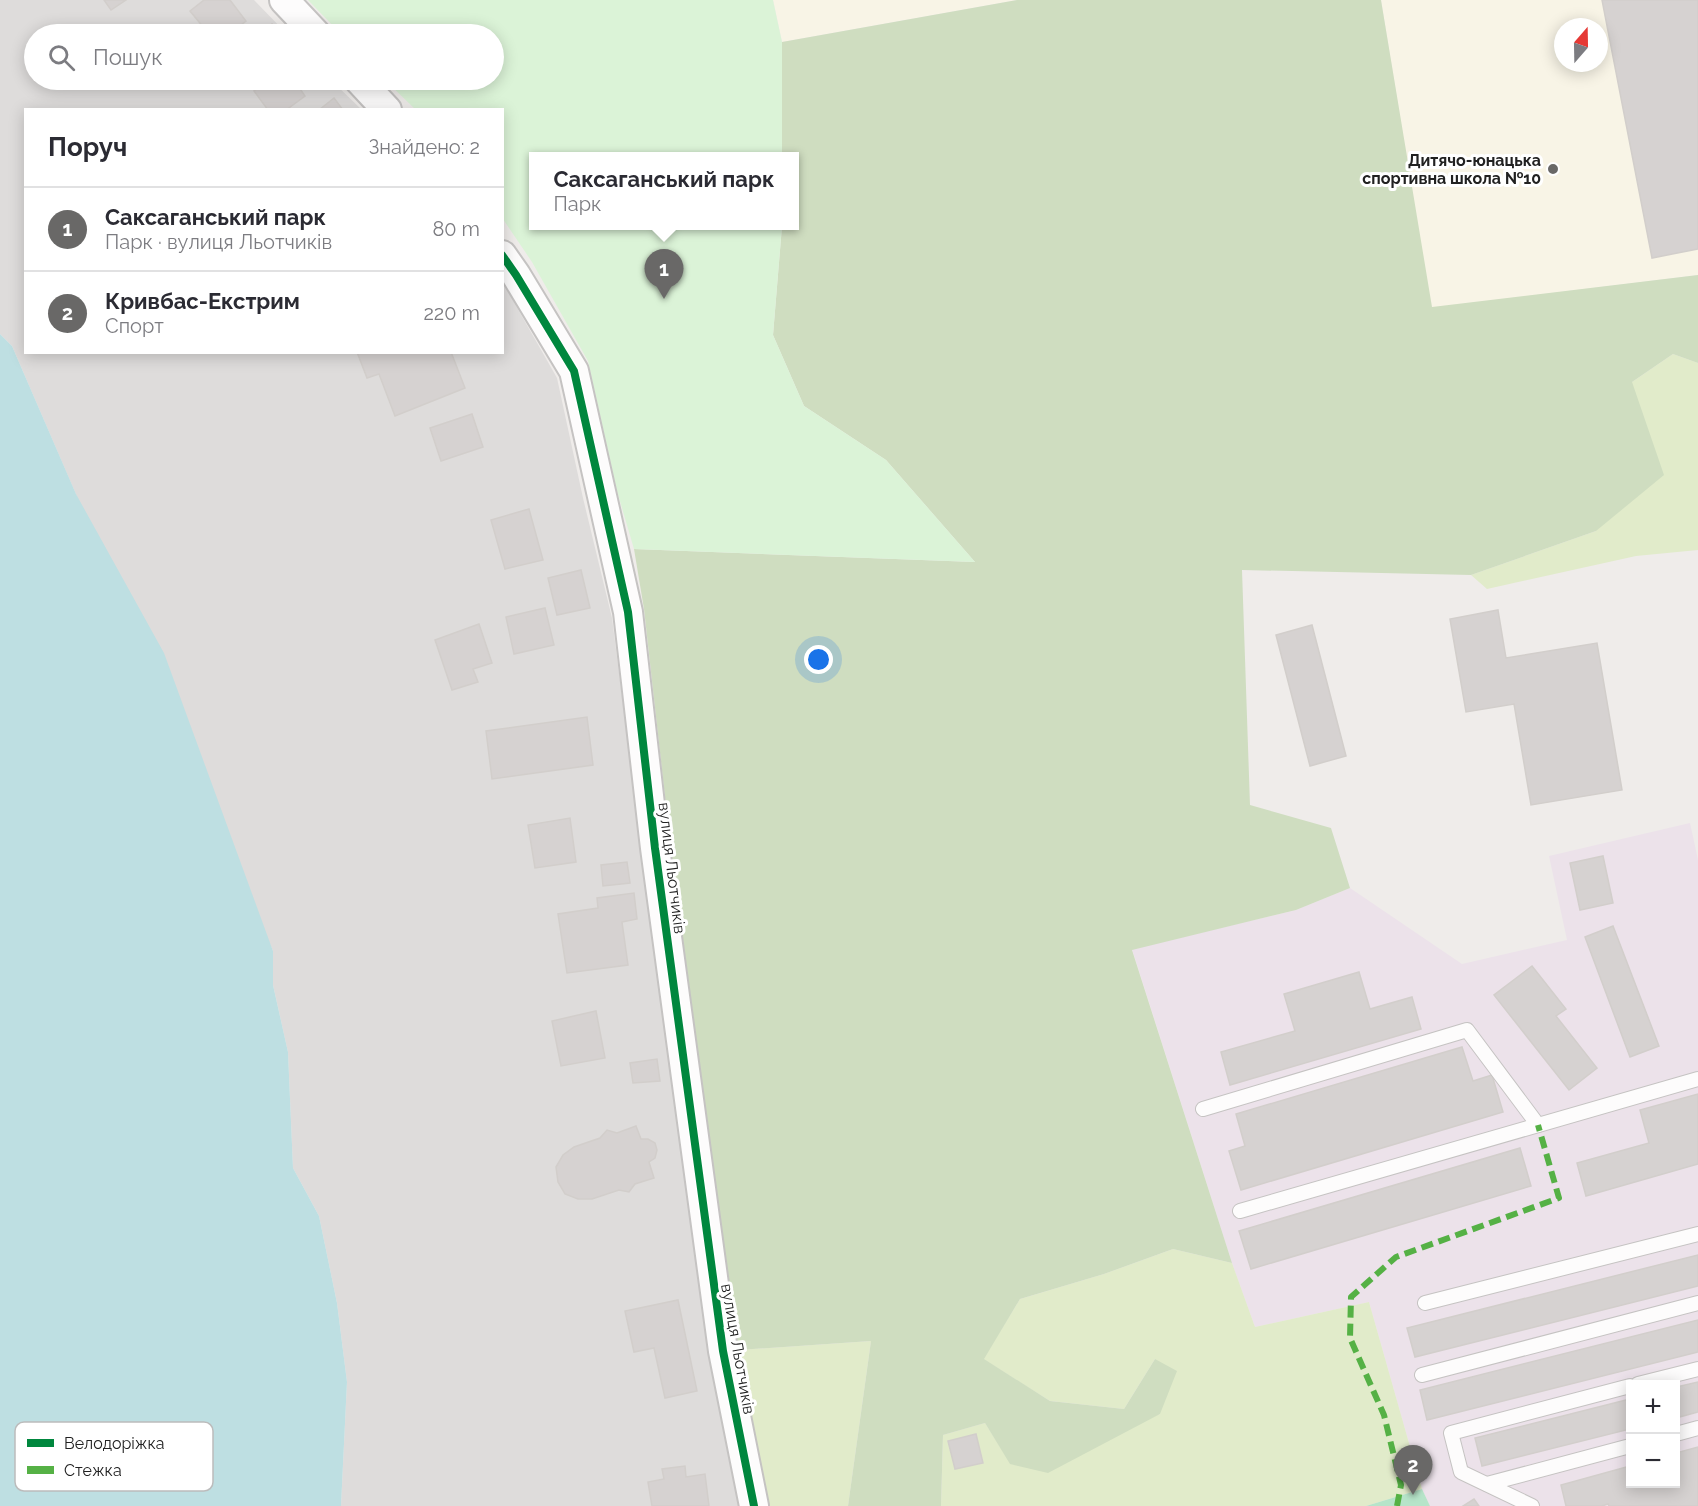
<!DOCTYPE html>
<html lang="uk">
<meta charset="utf-8">
<style>
:root{--surface:#fff;--page:#f7f7f7;--text:#2b2b33;--muted:#7c7c81;--line:#e1e1e2;--accent:#696867}
body{margin:0;font-family:Raleway,sans-serif;background:var(--page);color:var(--text)}
.controls{position:absolute;right:18px;bottom:18px;display:grid;overflow:hidden;border-radius:0px;box-shadow:0 3px 15px #0003}
.controls button{width:54px;height:54px;display:grid;place-items:center;padding:0;border:0;border-bottom:2px solid var(--line);background:var(--surface);color:var(--text);font:30px sans-serif}
.compass{position:absolute;left:1554px;top:18px;width:54px;height:54px;border-radius:50%;background:var(--surface);box-shadow:0 3px 15px #0003;rotate:20deg}
.you{position:absolute;left:819px;top:660px;width:21px;height:21px;margin:-15px;border:4px solid #fff;border-radius:50%;background:#1a73e8;box-shadow:0 0 0 9px #1a73e833}
.badge{display:grid;place-items:center;width:39px;height:39px;border-radius:50%;background:var(--accent);color:#fff;font-size:20px;font-weight:700}
.pin{position:absolute;translate:-50% -50px;filter:drop-shadow(0 2px 3px #0008)}
.pin::after{content:'';position:absolute;top:32px;width:21px;height:18px;background:inherit;clip-path:polygon(0 0,100% 0,50% 100%)}
.popup{position:absolute;left:529px;top:152px;width:270px;height:78px;box-sizing:border-box;display:grid;place-content:center;border-radius:0px;background:var(--surface);filter:drop-shadow(0 2px 4px #0005);font-size:20px;white-space:nowrap;color:var(--muted)}
.popup b{font-size:22px;color:var(--text)}
.popup::after{content:'';position:absolute;left:50%;top:100%;margin-left:-12px;border:12px solid transparent;border-top-color:var(--surface)}
.list{margin:0;padding:0;list-style:none}
h2{display:flex;justify-content:space-between;align-items:center;height:78px;margin:0;padding:0 24px;font-size:26px}
h2 small{font-size:20px;font-weight:400;color:var(--muted)}
.list li{display:grid;grid-template-columns:39px 1fr auto;gap:18px;align-items:center;box-sizing:border-box;height:84px;padding:0 24px;border-top:2px solid var(--line)}
.list b{display:block;font-size:22px;white-space:nowrap}
.list p{margin:0;font-size:20px;white-space:nowrap;color:var(--muted)}
.list em{font-size:20px;font-style:normal;color:var(--muted)}
.icon{flex:none;width:33px;height:33px;fill:none;stroke:currentColor;stroke-width:2;stroke-linecap:round;stroke-linejoin:round}
.map{position:relative;flex:none;width:1698px;height:1506px;overflow:hidden}
.search{position:absolute;background:var(--surface);box-shadow:0 3px 15px #0003;left:24px;top:24px;width:480px;height:66px;display:flex;align-items:center;gap:15px;box-sizing:border-box;padding:0 21px;border-radius:33px;color:var(--muted);font-size:22px}
.panel{position:absolute;background:var(--surface);box-shadow:0 3px 15px #0003;left:24px;top:108px;width:480px;height:246px;border-radius:0px}
.map>svg:first-child{display:block}
.residential{fill:#dedcdb}
.industrial{fill:#ece2ea;fill-rule:evenodd}
.education{fill:#f8f4e6;fill-rule:evenodd}
.grass{fill:#e1ebca}
.forest{fill:#cfddc0}
.park{fill:#dbf3d7}
.pitch{fill:#b6e4c9}
.water{fill:#bedfe2}
.building{fill:#d6d2d1;stroke:#d2cecb;stroke-width:1.5}
.lines{fill:none;stroke-linecap:round;stroke-linejoin:round}
.service-casing{stroke:#c5c3c2;stroke-width:16}
.minor-casing{stroke:#c5c3c2;stroke-width:32}
.service{stroke:#fdfcfc;stroke-width:14}
.minor{stroke:#fdfcfc;stroke-width:28}
.quiet{stroke:#55b145;stroke-width:6;stroke-dasharray:12 6;stroke-linecap:butt}
.cycleway-casing{stroke:#fff;stroke-width:11}
.cycleway{stroke:#00873e;stroke-width:8}
.poi-dot{fill:#696867;stroke:#fff;stroke-width:2}
.labels{text-anchor:middle;dominant-baseline:central;stroke-width:6;stroke-linejoin:round;paint-order:stroke}
.poi-label{font-size:16px;font-weight:bold;fill:#212121;stroke:#fff;text-anchor:end}
.street-label{font-size:16px;fill:#212121;stroke:#fff}
.key{fill:#fff;stroke:#bcbcbc;stroke-width:1.5}
.key-label{font-size:16px;fill:#212121}
</style>
<div class="map">
<svg width="1698" height="1506" viewBox="0 0 1698 1506">
<rect width="100%" height="100%" fill="#efecea"/>
<path class="residential" d="M0,0H254L287,34H34V80H331L361,109L26,110V352H502L503,283L557,378L583,498L612,618L643,861L741,1506H341L347,1382L337,1303L319,1216L293,1168L288,1052L273,985V951L12,346L0,334Z"/>
<path class="industrial" d="M1690,823L1698,860V1506H1430L1422,1489L1369,1302L1255,1327L1232,1263L1132,949L1296,910L1350,888L1462,964L1567,940L1549,856ZM1630,1384H1676V1484H1630Z"/>
<g class="education">
<path d="M773,0H1017L782,42Z"/>
<path d="M1381,0H1698V275L1431,308ZM1563,27H1599V63H1563Z"/>
</g>
<g class="grass">
<path d="M1673,354L1698,363V550L1636,556L1487,589L1471,575L1596,531L1632,382Z"/>
<path d="M1173,1249L1232,1263L1255,1327L1369,1302L1422,1489L1366,1506H941L943,1435L985,1423L1011,1464L1160,1414L1155,1359L1124,1409L1050,1401L983,1359L1020,1299L1104,1274Z"/>
<path d="M871,1341L848,1506H766L738,1350Z"/>
</g>
<path class="forest" d="M1017,0H1381L1432,307L1698,275V363L1673,354L1632,382L1664,475L1596,531L1471,575L1242,570L1250,805L1331,828L1350,888L1296,910L1132,950L1232,1263L1173,1249L1104,1274L1020,1299L984,1359L1050,1401L1124,1409L1155,1359L1177,1371L1160,1414L1048,1473L1010,1464L985,1423L943,1435L941,1506H848L871,1341L738,1350L671,851L644,609L634,549L975,562L886,460L804,406L773,335L782,226H795V156H782V42Z"/>
<path class="park" d="M308,0H773L782,42V156H534V226H782L773,335L804,406L886,460L975,562L634,549L617,491L588,361L532,262L503,219L502,110L415,109L385,80H494V34H341Z"/>
<path class="pitch" d="M1422,1489L1430,1506H1366Z"/>
<path class="water" d="M0,334L12,346L76,494L164,653L273,951V985L288,1052L293,1168L319,1216L337,1303L347,1382L341,1506H0Z"/>
<g class="building">
<path d="M104,0H126L111,10Z"/>
<path d="M204,0H230L246,21L229,34H209L190,11Z"/>
<path d="M1602,0H1698V249L1652,258Z"/>
<path d="M272,24L281,34H259Z"/>
<path d="M269,80H294L305,96L286,110H268L254,91Z"/>
<path d="M334,98L343,110H319Z"/>
<path d="M357,352H451L465,388L395,416L379,374L367,378Z"/>
<path d="M472,414L483,447L441,461L430,428Z"/>
<path d="M529,509L543,560L505,569L491,520Z"/>
<path d="M581,570L590,608L557,615L548,578Z"/>
<path d="M545,608L554,645L514,654L506,617Z"/>
<path d="M1498,610L1506,658L1597,643L1622,790L1531,805L1514,704L1466,712L1450,619Z"/>
<path d="M479,624L492,663L473,669L478,682L452,690L435,640Z"/>
<path d="M1312,625L1346,756L1310,766L1276,635Z"/>
<path d="M587,717L593,765L492,779L486,731Z"/>
<path d="M570,818L576,862L535,868L528,825Z"/>
<path d="M1603,856L1613,903L1580,910L1570,863Z"/>
<path d="M627,862L630,883L603,886L601,865Z"/>
<path d="M634,893L637,919L622,922L628,965L567,973L558,914L598,908L597,898Z"/>
<path d="M1613,926L1659,1046L1630,1057L1585,937Z"/>
<path d="M1532,966L1566,1009L1556,1016L1597,1068L1569,1090L1494,995Z"/>
<path d="M1359,972L1370,1009L1412,997L1421,1029L1230,1085L1221,1052L1295,1031L1284,994Z"/>
<path d="M596,1011L605,1058L561,1066L552,1021Z"/>
<path d="M1462,1047L1473,1081L1492,1075L1503,1112L1241,1190L1229,1151L1245,1146L1236,1114Z"/>
<path d="M657,1059L660,1081L633,1083L630,1063Z"/>
<path d="M1698,1094V1164L1586,1196L1577,1163L1649,1143L1640,1110Z"/>
<path d="M636,1126L641,1139H648L655,1143L657,1150L655,1158L649,1162L654,1178L635,1184L629,1192L619,1190L592,1199H578L565,1194L558,1182L556,1167L563,1155L574,1147L600,1138L607,1130L617,1133Z"/>
<path d="M1520,1148L1531,1186L1251,1269L1239,1231Z"/>
<path d="M1698,1255V1286L1415,1357L1407,1328Z"/>
<path d="M678,1300L697,1391L665,1398L654,1348L634,1352L625,1311Z"/>
<path d="M1698,1320V1352L1427,1420L1420,1390Z"/>
<path d="M1698,1382V1412L1676,1418V1387Z"/>
<path d="M1630,1399V1429L1482,1466L1475,1438Z"/>
<path d="M976,1434L983,1463L955,1469L948,1441Z"/>
<path d="M1698,1447V1506H1609L1608,1504L1602,1506H1566L1561,1485L1630,1466V1484H1676V1453Z"/>
<path d="M685,1466L686,1477L705,1474L709,1506H652L648,1482L664,1479L662,1469Z"/>
<path d="M1474,1499L1479,1506H1463Z"/>
</g>
<g class="lines">
<g class="service-casing">
<g id="service">
<path d="M1203,1109L1467,1030L1538,1125"/>
<path d="M1240,1211L1698,1079"/>
<path d="M1425,1303L1698,1234"/>
<path d="M1422,1375L1698,1303"/>
<path d="M1638,1384L1698,1369"/>
<path d="M1676,1434L1698,1428"/>
<path d="M1487,1484L1630,1446"/>
<path d="M1532,1506L1461,1472L1451,1433L1630,1386"/>
</g>
</g>
<g class="minor-casing">
<g id="minor">
<path d="M284,0L316,34"/>
<path d="M359,80L387,110"/>
<path d="M502,255L516,275L574,371L628,612L655,848L723,1351L754,1506"/>
</g>
</g>
<use href="#service" class="service"/>
<use href="#minor" class="minor"/>
<path class="quiet" d="M1397,1506L1401,1485L1384,1415L1350,1338L1351,1297L1396,1257L1559,1198L1538,1125"/>
<g class="cycleway-casing">
<path id="cycleway" d="M502,255L516,275L574,371L628,612L655,848L723,1351L754,1506"/>
</g>
<use href="#cycleway" class="cycleway"/>
</g>
<circle class="poi-dot" cx="1553" cy="169" r="6"/>
<g class="labels">
<g class="poi-label">
<text x="1541" y="160">Дитячо-юнацька<tspan x="1541" dy="18">спортивна школа №10</tspan></text>
</g>
<g class="street-label">
<text transform="translate(672 868) rotate(83)">вулиця Льотчиків</text>
<text transform="translate(738 1349) rotate(80)">вулиця Льотчиків</text>
</g>
</g>
<rect x="15" y="1422" width="198" height="69" rx="9" class="key"/>
<rect x="27" y="1439" width="27" height="8" fill="#00873e"/>
<rect x="27" y="1466" width="27" height="8" fill="#55b145"/>
<g class="key-label">
<text x="64" y="1449">Велодоріжка</text>
<text x="64" y="1476">Стежка</text>
</g>
</svg>
<div class="controls">
<button>+</button>
<button>−</button>
</div>
<svg class="compass" viewBox="-18 -18 36 36"><path d="M0-13l5 13h-10z" fill="#e53935"/><path d="M0 13l5-13h-10z" fill="#7c7c81"/></svg>
<div class="you"></div>
<div class="pin badge" style="left:664px;top:299px">1</div>
<div class="popup"><b>Саксаганський парк</b>Парк</div>
<div class="pin badge" style="left:1413px;top:1495px">2</div>
<div class="search"><svg class="icon" aria-label="search" viewBox="0 0 24 24"><circle cx="10" cy="10" r="6"/><path d="M15 15l6 6"/></svg>Пошук</div>
<section class="panel">
<h2>Поруч<small>Знайдено: 2</small></h2>
<ul class="list">
<li><span class="badge">1</span><div><b>Саксаганський парк</b><p>Парк · вулиця Льотчиків</p></div><em>80 m</em></li>
<li><span class="badge">2</span><div><b>Кривбас-Екстрим</b><p>Спорт</p></div><em>220 m</em></li>
</ul>
</section>
</div>
